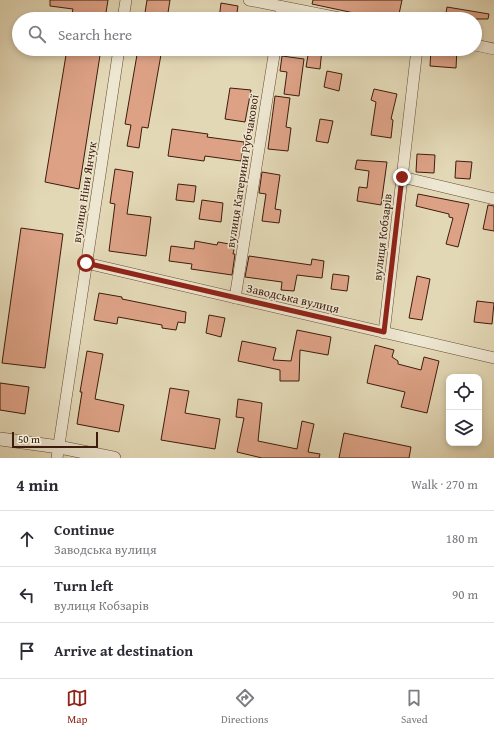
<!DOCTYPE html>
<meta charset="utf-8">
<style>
:root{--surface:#fff;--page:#f7f7f7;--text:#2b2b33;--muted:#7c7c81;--line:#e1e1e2;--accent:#8f2418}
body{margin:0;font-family:"Gentium Book Plus",serif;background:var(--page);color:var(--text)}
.controls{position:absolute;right:12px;bottom:12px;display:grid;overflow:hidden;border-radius:8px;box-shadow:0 2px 6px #0003}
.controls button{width:36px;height:36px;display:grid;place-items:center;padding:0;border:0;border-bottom:1px solid var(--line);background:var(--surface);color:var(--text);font:20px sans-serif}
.scale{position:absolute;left:12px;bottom:10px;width:86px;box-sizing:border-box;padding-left:4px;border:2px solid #3e1c0c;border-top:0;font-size:11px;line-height:14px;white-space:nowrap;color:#3e1c0c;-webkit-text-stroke:3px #ede6d0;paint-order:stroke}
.stop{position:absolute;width:12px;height:12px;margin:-9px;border:3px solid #8f2418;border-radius:50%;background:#fff}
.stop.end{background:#8f2418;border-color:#fff;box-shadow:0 1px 4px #0008}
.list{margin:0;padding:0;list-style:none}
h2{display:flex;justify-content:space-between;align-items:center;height:52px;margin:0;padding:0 16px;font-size:17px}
h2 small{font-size:13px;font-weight:400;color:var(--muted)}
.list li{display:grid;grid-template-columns:26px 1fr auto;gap:12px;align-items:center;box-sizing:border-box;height:56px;padding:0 16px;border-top:1px solid var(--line)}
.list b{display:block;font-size:15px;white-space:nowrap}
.list p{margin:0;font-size:13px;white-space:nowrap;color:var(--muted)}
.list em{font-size:13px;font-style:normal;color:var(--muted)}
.icon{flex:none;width:22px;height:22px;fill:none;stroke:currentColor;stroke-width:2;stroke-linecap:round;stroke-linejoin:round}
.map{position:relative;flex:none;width:494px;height:458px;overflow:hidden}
.search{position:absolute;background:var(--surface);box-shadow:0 2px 6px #0003;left:12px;right:12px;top:12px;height:44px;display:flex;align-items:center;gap:10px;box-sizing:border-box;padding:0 14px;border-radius:22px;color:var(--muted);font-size:15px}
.sheet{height:220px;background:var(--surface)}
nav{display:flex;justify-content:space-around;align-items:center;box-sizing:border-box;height:56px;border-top:1px solid var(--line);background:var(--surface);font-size:11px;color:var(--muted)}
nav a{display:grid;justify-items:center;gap:2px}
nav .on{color:var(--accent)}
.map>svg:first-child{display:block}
.building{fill:#dda286;stroke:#3e1c0c}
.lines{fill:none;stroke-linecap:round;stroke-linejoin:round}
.minor-casing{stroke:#674b36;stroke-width:12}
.tertiary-casing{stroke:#674b36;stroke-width:14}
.minor{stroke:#ede6d0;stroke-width:11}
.tertiary{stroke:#ede6d0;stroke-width:13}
.route{stroke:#8f2418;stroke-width:5}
.labels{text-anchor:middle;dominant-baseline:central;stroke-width:3;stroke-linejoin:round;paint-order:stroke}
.street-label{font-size:12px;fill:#3e1c0c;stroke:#ede6d0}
</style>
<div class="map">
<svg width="494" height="458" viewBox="0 0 494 458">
<rect width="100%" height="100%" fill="#e3d8b6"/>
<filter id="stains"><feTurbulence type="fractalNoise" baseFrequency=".005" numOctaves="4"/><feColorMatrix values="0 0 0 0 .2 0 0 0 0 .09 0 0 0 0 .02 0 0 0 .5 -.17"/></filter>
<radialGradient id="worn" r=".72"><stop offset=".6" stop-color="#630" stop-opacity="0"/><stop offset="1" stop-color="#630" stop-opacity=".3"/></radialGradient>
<g class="building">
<path d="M50,0H108L105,19H71L73,9L50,6Z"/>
<path d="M147,0H170L167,19H144Z"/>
<path d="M313,0H402L398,19H382L312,4Z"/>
<path d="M221,3L238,6L236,19H219Z"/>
<path d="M447,7L489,14L488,19H445Z"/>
<path d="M67,49H101L79,189L45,182Z"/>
<path d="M138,49H162L148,128L142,127L139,148L127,146L131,125L125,124Z"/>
<path d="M309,49H322L320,69L306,67Z"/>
<path d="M431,49H457L456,68L430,66Z"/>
<path d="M282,56L304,59L299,96L284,94L287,72L280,71Z"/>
<path d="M327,71L342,74L339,91L324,87Z"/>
<path d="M230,88L251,90L245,122L225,119Z"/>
<path d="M374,89L397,94L391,119L393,120L391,138L371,135L376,102L371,100Z"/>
<path d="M275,96L290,98L286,127L291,128L288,151L268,149Z"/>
<path d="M320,119L333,121L328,143L316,141Z"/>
<path d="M172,129L208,134L207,137L244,142L241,161L205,156L204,161L168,156Z"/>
<path d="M417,154L435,155L434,173L416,172Z"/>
<path d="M357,160L387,162L381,205L357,201L359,187L367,188L369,171L355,169Z"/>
<path d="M456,161L472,162L470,179L455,178Z"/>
<path d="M115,169L133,172L127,214L151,217L146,256L109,251L115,204L110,203Z"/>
<path d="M262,172L280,175L275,209L281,210L279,223L262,221L266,194L259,193Z"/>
<path d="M178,184L196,186L194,202L176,200Z"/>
<path d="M418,194L469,204L458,247L446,244L453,218L449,217V214L416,206Z"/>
<path d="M202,200L223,203L221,222L199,219Z"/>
<path d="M488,205L494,206V231L483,229Z"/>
<path d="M21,228L63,234L45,368L2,363Z"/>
<path d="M195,241L217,245L218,242L235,245L233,254H235L232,275L191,269L192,264L169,261L171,246L194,249Z"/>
<path d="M249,256L311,265L312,259L324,261L322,278L297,275L294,291L281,290L282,282L245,277Z"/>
<path d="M333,274L349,276L347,291L331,289Z"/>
<path d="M417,276L430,279L422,320L409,318Z"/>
<path d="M99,293L122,297V299L186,312L185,323L178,322L176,330L162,328V325L118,317L117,324L94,320Z"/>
<path d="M477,301L494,303L492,324L474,322Z"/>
<path d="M209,315L225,318L221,337L206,333Z"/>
<path d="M297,330L331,337L328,355L300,350L299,381H280V370L238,361L242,341L276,348L273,360L291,361Z"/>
<path d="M375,345L394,350L392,357L398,361V364L421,370L424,357L439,361L427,413L401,407L405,392L367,383Z"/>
<path d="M87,351L103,354L95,399L124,405L119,432L77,424L82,392H80Z"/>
<path d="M0,383L29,387L25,414L0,410Z"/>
<path d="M170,388L189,391L185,413L220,419L215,449L161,440Z"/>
<path d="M238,399L262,403L258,441L297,449L302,421L314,424L308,452L320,454L319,458H262L237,452L244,418L236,417Z"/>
<path d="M344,433L411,447L409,458H339Z"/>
</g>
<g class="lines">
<g class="minor-casing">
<g id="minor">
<path d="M249,0L344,19"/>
<path d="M123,19L126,0"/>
<path d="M280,19L282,7"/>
<path d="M475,45L494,49"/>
<path d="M402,177L494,199"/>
<path d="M86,263L494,358"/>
<path d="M235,298L275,49"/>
<path d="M384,333L417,49"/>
<path d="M57,458L119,49"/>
</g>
</g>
<g class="tertiary-casing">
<path id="tertiary" d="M0,439L59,447L114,458"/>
</g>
<use href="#minor" class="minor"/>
<use href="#tertiary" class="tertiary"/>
</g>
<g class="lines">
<path class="route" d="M86,263L384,332L402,177"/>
</g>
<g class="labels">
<g class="street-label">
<text transform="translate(242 171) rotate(-81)">вулиця Катерини Рубчакової</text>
<text transform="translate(84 192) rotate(-81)">вулиця Ніни Янчук</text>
<text transform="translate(382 237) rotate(-83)">вулиця Кобзарів</text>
<text transform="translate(293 298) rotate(13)">Заводська вулиця</text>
</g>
</g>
<rect width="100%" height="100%" filter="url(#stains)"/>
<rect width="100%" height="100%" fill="url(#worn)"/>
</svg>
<div class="controls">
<button><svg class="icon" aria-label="locate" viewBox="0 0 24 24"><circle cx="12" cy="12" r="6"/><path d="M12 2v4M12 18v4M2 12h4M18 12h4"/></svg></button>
<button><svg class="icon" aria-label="layers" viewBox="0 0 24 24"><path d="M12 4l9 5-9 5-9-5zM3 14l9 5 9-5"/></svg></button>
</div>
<div class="scale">50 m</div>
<div class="stop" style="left:86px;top:263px"></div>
<div class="stop end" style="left:402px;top:177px"></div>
<div class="search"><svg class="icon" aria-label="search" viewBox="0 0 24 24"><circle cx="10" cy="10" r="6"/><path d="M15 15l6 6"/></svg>Search here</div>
</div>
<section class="sheet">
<h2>4 min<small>Walk · 270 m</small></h2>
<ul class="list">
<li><svg class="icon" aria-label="ahead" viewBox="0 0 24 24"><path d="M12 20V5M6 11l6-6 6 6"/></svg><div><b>Continue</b><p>Заводська вулиця</p></div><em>180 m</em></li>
<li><svg class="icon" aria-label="left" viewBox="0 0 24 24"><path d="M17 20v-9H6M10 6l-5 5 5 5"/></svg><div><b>Turn left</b><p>вулиця Кобзарів</p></div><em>90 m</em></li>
<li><svg class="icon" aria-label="arrive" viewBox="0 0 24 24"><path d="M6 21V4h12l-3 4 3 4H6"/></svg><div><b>Arrive at destination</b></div></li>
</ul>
</section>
<nav>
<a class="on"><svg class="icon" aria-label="map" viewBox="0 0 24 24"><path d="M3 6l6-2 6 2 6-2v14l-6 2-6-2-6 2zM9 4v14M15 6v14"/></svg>Map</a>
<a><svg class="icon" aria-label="directions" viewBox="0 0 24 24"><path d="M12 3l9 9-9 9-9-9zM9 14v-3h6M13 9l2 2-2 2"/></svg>Directions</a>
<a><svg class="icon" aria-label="saved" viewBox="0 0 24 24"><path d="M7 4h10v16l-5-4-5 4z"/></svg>Saved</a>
</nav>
